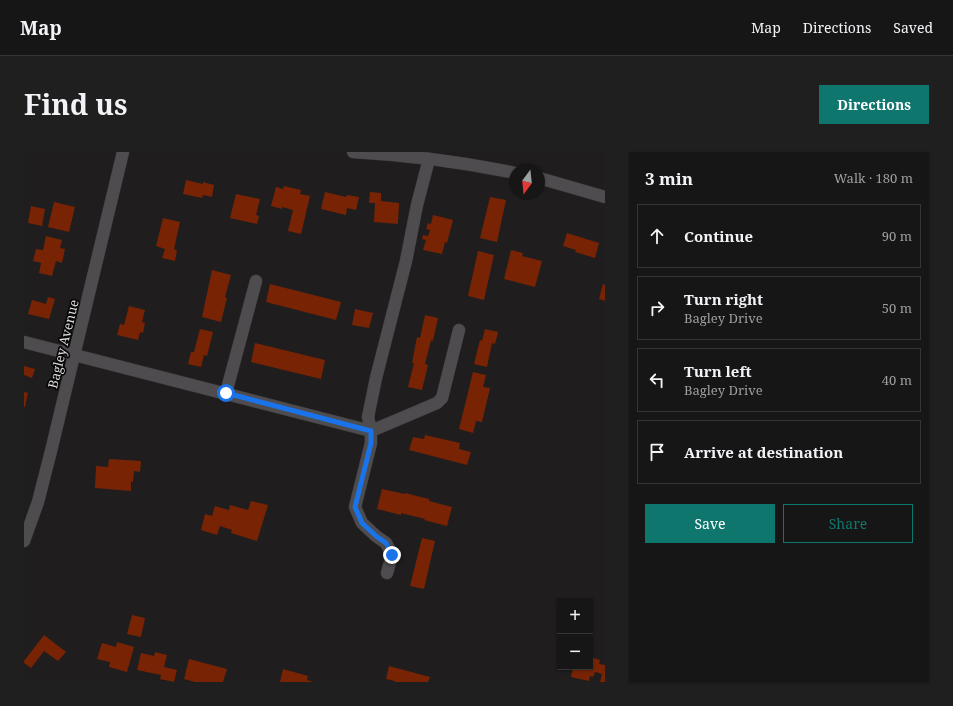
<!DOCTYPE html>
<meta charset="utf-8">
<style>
:root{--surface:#171616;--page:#201f1f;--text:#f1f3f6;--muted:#9e9fa1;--line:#363535;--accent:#0f766e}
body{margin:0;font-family:"Noto Serif",serif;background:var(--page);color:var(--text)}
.controls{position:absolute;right:12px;bottom:12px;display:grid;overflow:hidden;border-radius:0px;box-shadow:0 1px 3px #0004}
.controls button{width:36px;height:36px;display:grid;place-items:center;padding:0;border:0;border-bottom:1px solid var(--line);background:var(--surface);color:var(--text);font:20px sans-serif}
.compass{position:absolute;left:485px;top:12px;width:36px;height:36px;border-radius:50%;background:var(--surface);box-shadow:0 1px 3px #0004;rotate:195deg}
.stop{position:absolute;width:12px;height:12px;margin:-9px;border:3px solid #1a73e8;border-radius:50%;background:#fff}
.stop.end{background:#1a73e8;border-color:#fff;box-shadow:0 1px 4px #0008}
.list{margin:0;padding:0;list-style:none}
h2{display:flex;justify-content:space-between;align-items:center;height:52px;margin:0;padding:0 16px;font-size:17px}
h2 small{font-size:13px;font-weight:400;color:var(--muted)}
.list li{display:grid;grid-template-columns:26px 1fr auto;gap:12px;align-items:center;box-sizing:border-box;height:64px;margin:0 8px 8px;padding:0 8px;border:1px solid var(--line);border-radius:0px}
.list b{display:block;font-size:15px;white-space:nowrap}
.list p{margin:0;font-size:13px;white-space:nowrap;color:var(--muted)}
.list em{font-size:13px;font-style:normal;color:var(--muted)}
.actions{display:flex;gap:8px;padding:12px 16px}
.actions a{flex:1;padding:9px 0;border:1px solid var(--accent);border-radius:0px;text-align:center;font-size:14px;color:var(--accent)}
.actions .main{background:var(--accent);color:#fff}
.icon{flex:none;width:22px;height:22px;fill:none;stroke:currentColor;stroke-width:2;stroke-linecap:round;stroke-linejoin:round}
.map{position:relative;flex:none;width:581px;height:530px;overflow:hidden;border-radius:0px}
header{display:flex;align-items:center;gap:24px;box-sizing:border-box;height:56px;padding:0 20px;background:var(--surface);border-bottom:1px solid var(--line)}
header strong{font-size:19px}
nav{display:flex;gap:22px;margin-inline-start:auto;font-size:14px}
.intro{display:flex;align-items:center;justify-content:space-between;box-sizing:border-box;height:96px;padding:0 24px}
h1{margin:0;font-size:28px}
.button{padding:10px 18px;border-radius:0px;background:var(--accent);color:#fff;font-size:14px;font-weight:700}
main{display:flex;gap:24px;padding:0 24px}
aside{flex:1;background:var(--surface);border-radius:0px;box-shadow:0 1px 3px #0004}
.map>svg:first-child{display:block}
.building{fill:#782404}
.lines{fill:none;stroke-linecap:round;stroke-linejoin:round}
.minor-casing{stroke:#3c3a3b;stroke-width:13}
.minor{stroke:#4e4c4e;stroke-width:12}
.route{stroke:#1a73e8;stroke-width:5}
.labels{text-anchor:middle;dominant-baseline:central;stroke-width:3.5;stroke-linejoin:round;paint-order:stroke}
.street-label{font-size:13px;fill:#dcdbdc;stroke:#080708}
</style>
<header>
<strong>Map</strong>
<nav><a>Map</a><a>Directions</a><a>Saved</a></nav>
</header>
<div class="intro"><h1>Find us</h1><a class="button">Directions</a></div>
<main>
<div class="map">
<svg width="581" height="530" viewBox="0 0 581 530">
<rect width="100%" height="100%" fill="#1f1d1e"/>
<g class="building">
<path d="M162,28L179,32V30L190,33L188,45L179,43L178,46L159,42Z"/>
<path d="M260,34L277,38L276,42L286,44L277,82L264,79L269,58L258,55V57L247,54L252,35L259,37Z"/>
<path d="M301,40L322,45L323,43L335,45L332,58L323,56L322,63L297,57Z"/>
<path d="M346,40L357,41V49L375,51L374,72L350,70L351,51H345Z"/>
<path d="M212,42L236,47L232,63L235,64L233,72L206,66Z"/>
<path d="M466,45L482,48L473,90L456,86Z"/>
<path d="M30,50L51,55L45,80L24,75Z"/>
<path d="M7,54L21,57L18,74L4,71Z"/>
<path d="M409,63L429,68L423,91L421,90L418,102L399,98L402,88L398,87L399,83L404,84L406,78L402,77L404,71L407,72Z"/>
<path d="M139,66L156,70L150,97L153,98L151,109L138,106L141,97L132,94Z"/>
<path d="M543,81L575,91L571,106L551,100L552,98L539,94Z"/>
<path d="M22,84L38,88L36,96L41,97L38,111L32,109L28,124L15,121L17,111L9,109L12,97L19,98Z"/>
<path d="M487,98L499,101L498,104L518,109L511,135L480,127Z"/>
<path d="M454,99L470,103L460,148L444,144Z"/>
<path d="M188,118L207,123L201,145L203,146L197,170L178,165Z"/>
<path d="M246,132L317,150L312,168L242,150Z"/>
<path d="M579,132L581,133V149L575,147Z"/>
<path d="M24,145L31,147L25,167L4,162L8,148L22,152Z"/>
<path d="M105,154L121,158L118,170L121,171L119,181L116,180L114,188L93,183L96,172L100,173Z"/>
<path d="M331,157L349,161L345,176L328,173Z"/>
<path d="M401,163L414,166L409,189L407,188L401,212L404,213L398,238L384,235L390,211H388L393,185L396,186Z"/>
<path d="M176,177L189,180L183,204L180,203L177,215L164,212L167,200H170Z"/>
<path d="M461,177L474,180L471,192L468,191L463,215L450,212L456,188L458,189Z"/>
<path d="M231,191L301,208L297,227L227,210Z"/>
<path d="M0,214L11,217L8,226L0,223Z"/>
<path d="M449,220L462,223L459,235L466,236L458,270L452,269L449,281L435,277Z"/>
<path d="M0,240L4,241L1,255H0Z"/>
<path d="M401,283L436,291L435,297L447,300L443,313L385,298L389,285L400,287Z"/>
<path d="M85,307L117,309L116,320L110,319L109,330L107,329V339L71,336L72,314L84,315Z"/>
<path d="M358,337L381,342V341L405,347V349L428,355L423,374L400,368L401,367L377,361V363L353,357Z"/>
<path d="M227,349L244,353L233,389L207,381L208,378L196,374L193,383L177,378L181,362L188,364L191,354L205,358L206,353L224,358Z"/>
<path d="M398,386L411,389L400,437L386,434Z"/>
<path d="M108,463L121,466L117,485L103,482Z"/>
<path d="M20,483L42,500L34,509L20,499L7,516L0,511V509Z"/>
<path d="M93,490L110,495L103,520L85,515L86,510L73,507L78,491L92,495Z"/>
<path d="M131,500L143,503L140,515L153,518L150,530L136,527L137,523L113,518L117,501L130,504Z"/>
<path d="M566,505L576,508L575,512L581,513V530H576L578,522L571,520L569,525L566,524L565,529L547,525L549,516L552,517L553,515H566Z"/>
<path d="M165,507L203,517L199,530H171L160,527Z"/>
<path d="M365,514L406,525L404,530H370L371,529L362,527Z"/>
<path d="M259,517L284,524L283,528L290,530H256Z"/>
</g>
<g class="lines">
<g class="minor-casing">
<g id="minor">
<path d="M329,0C383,3 438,10 491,21"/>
<path d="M515,26L581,45"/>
<path d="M0,190L347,279L413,251L418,246L435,178"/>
<path d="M202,241L232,129"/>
<path d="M0,389L14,350L27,299L99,0"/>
<path d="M363,421L368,403L362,391L352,384L338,371L331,355L347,291V279L344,265L352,226L382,109L393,53L405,7"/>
</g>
</g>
<use href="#minor" class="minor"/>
</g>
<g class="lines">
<path class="route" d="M202,241L347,279V291L331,355L338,371L352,384L362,391L368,403"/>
</g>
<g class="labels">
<g class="street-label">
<text transform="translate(39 192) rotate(-76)">Bagley Avenue</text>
</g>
</g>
</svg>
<div class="controls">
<button>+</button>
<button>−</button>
</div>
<svg class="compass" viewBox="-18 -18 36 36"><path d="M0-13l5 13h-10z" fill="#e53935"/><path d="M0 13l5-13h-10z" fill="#9e9fa1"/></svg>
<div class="stop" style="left:202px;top:241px"></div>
<div class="stop end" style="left:368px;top:403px"></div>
</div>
<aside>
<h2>3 min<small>Walk · 180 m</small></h2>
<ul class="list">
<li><svg class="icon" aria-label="ahead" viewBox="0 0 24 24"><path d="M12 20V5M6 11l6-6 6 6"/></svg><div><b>Continue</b></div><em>90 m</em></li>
<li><svg class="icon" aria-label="right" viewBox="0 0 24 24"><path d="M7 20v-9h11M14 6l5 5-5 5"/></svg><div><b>Turn right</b><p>Bagley Drive</p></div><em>50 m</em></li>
<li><svg class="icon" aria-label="left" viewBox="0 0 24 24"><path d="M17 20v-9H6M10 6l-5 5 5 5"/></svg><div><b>Turn left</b><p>Bagley Drive</p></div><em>40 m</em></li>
<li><svg class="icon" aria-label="arrive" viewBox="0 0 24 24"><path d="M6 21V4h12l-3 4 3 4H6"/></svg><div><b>Arrive at destination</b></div></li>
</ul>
<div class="actions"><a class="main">Save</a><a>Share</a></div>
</aside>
</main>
